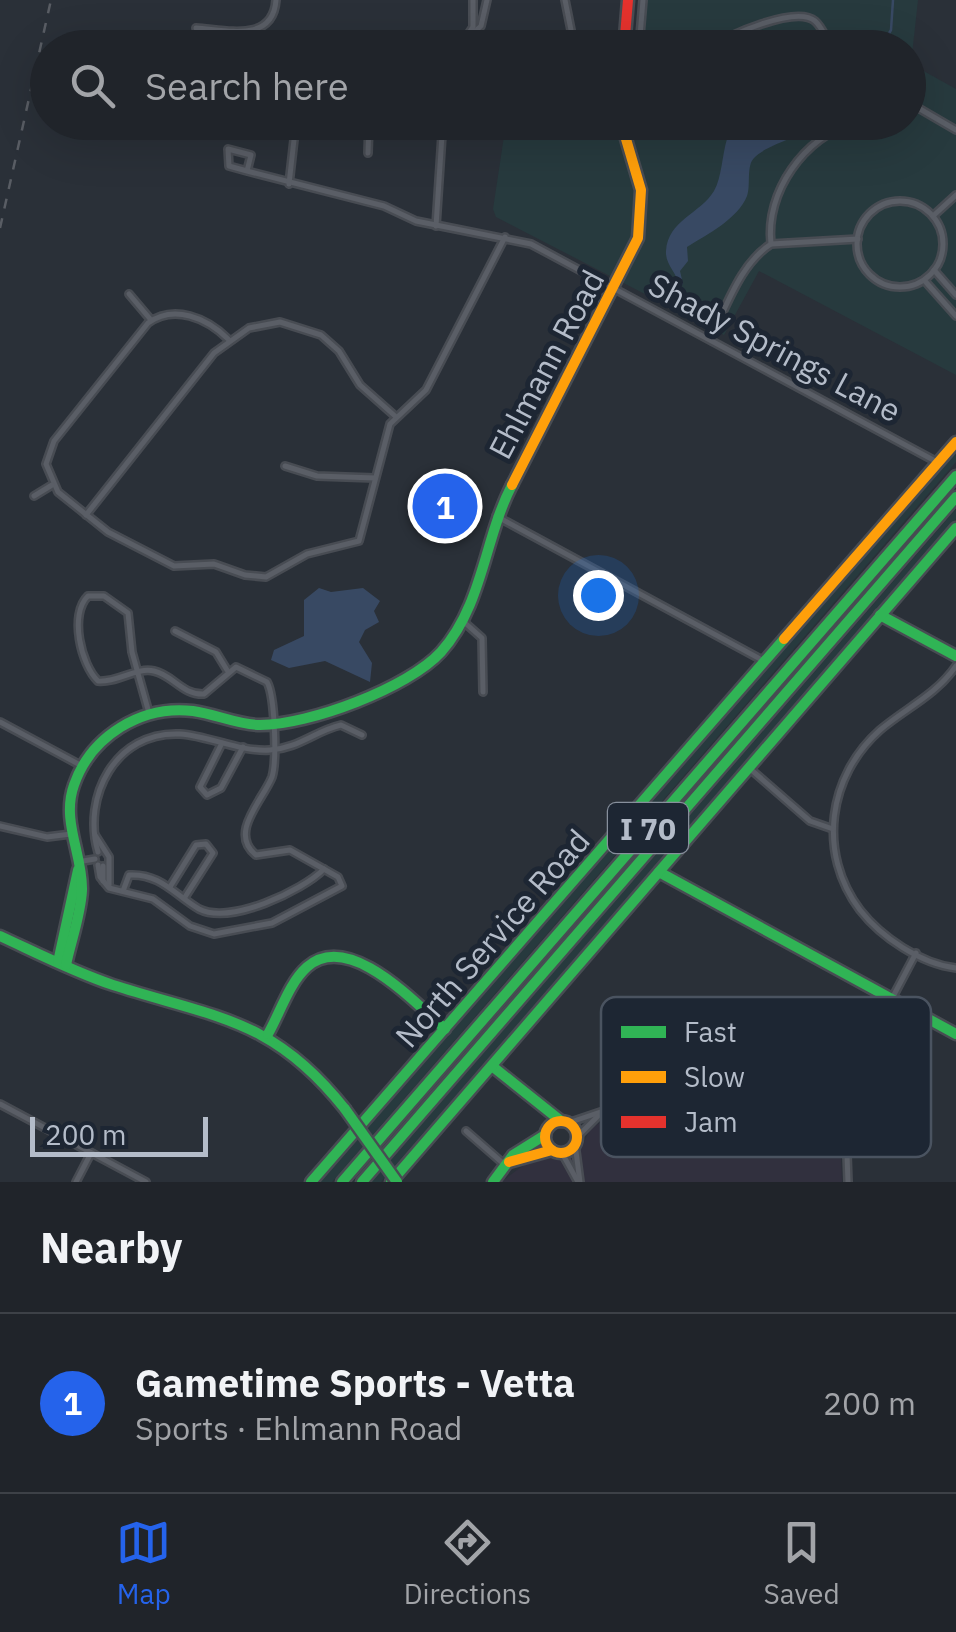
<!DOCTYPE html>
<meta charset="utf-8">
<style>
:root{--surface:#20242a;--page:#282c32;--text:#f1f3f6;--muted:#a2a4a8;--line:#3d4147;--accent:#2563eb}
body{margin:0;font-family:"IBM Plex Sans",sans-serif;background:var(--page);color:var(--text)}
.scale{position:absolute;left:30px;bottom:25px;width:178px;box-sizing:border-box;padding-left:10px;border:5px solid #b4bcc9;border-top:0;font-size:28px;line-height:35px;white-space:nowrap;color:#b4bcc9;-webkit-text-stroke:8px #1d2633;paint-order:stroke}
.you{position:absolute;left:598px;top:595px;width:35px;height:35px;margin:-25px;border:8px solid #fff;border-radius:50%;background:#1a73e8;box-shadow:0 0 0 15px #1a73e833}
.badge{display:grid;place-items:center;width:65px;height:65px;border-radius:50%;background:var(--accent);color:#fff;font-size:32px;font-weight:700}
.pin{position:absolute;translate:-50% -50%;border:5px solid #fff;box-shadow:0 2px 10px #0006}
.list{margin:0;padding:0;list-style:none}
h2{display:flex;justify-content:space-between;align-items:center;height:130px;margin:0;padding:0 40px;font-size:42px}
h2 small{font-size:32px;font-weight:400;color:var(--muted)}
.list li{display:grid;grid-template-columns:65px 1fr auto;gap:30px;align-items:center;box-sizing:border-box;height:180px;padding:0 40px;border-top:2px solid var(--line)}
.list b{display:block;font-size:38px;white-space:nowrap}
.list p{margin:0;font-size:32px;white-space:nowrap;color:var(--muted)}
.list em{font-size:32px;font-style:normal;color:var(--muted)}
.icon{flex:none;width:55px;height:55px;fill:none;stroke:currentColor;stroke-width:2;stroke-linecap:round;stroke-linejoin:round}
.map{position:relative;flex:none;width:956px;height:1182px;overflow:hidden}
.search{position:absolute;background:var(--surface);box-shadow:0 10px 40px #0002;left:30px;right:30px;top:30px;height:110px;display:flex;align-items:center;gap:25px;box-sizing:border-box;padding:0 35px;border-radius:55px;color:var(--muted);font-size:38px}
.sheet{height:310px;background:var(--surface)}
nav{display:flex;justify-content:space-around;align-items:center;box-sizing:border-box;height:140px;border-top:2px solid var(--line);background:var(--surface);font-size:28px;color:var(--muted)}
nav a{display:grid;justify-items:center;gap:5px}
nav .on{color:var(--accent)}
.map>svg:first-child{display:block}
.medical{fill:#31303e}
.green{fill:#273a3e}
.water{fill:#384963}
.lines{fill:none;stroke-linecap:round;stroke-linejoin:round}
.stream{stroke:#384963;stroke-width:2.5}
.street-casing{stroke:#484c53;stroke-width:10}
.fast-casing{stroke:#484c53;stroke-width:15}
.slow-casing{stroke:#484c53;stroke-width:15}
.jam-casing{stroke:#484c53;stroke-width:15}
.street{stroke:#5a5e66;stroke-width:5}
.fast{stroke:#30b455;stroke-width:10}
.slow{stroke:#ff9f0a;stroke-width:10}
.jam{stroke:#e5322d;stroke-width:10}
.rail{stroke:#595d64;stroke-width:2.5;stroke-dasharray:10 10;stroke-linecap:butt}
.fast-bridge-casing{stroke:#484c53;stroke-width:15;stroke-linecap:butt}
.fast-bridge{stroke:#30b455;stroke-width:10}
.labels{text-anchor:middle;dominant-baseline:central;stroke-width:10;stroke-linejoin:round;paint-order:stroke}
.shield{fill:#1d2633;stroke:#878f9c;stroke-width:2.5}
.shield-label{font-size:30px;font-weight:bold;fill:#b4bcc9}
.street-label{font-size:32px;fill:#b4bcc9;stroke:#1d2633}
.key{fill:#1d2633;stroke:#4a5360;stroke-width:2.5}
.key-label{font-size:28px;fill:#b4bcc9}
</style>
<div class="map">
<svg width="956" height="1182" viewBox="0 0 956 1182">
<rect width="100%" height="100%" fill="#2a3038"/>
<path class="medical" d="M803,1055L844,1073L839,1108L842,1182H501L532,1159L548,1156L563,1161L581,1149L590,1129L606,1119L769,1058Z"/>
<g class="green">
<path d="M638,0H918L911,64L956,89V375L759,271L724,335L496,217L493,209L506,123L908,122V48L634,47Z"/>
<path d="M956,452V462L332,1182H317Z"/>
<path d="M956,509V519L381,1182H371Z"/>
</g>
<g class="water">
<path d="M716,123H830C809,133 765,145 754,158C746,166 751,186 747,196C738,219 706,235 687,247L688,261L680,271L683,284L679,287C678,273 665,265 666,251C668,220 700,214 714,191C722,177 722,155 727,139Z"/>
<path d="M319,588L331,592L363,588L380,601L374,611L379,622L365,630L359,642L372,663L370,682L325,661L289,668L271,660L274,650L304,636V600Z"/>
</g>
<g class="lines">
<path class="stream" d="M880,48L891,30L893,0"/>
<g class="street-casing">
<g id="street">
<path d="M565,0L571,30"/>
<path d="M196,28C227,30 273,43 276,0"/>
<path d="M353,36L463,42L481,26L487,0"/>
<path d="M465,39L473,27V0"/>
<path d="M639,48L643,0"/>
<path d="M708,48C727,36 796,5 815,21C823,28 826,40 833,48"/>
<path d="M908,102L956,130"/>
<path d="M435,122L442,135L436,226"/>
<path d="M368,153L369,122"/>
<path d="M247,171L229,166L228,149L251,155L247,171L384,206L416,221L531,244L937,462"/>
<path d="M289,184L296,122"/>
<circle cx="900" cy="244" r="43"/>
<path d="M933,216L956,195"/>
<path d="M771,244C765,192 804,137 855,122"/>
<path d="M934,270L956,295"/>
<path d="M924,280L956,316"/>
<path d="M129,294L151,320"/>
<path d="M711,337C727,306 740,264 771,244L858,239"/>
<path d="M228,339C207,318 174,304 148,323L54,441L46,464L58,492L108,532L174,566L214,564L245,575L266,577L307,554L359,541L390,424L426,390L505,237"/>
<path d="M285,466L317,476L375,478"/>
<path d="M34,496L52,485"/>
<path d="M86,515L214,353L249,328L280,322L321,335L339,351L360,385L395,416"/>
<path d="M496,516L764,661"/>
<path d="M464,622L482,638L483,692"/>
<path d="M175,631L216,652L227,670"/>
<path d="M956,666C936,695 906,708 880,730C828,776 817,853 860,910C881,937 921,964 956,968"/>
<path d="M0,722L82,766"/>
<path d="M222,743L200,787L207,795L221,788L243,747"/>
<path d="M748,767L810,821L833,829"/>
<path d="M0,826L47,837L71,834"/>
<path d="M95,835L109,857V885"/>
<path d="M98,852C82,797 115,731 180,734C210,736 239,752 270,750C299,748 315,731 341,725L362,735"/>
<path d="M77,862L95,859"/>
<path d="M98,865L100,877L109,888L153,899L190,926L214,934L272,923L342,886L338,877L290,850L256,855C228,833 263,800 272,777C277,761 275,696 267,682L236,667L204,694C182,695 173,675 154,671C136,667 117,683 98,681C81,665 69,614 88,596H104L128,613L132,652L149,713"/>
<path d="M103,866V881"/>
<path d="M170,887L196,845L206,844L213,853L185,897"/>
<path d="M123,891L129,875C160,873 175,895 199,909C230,925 302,891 324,869"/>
<path d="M0,1104L146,1182"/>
<path d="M568,1123L781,1051H808L854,1069"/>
<path d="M466,1131L505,1165"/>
<path d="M577,1137L598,1116"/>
<path d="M575,1144L580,1182"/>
<path d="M562,1153L578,1182"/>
<path d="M76,1182L91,1153"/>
<path d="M848,1182L845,1100L849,1080L916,953"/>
</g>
</g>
<g class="fast-casing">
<g id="fast">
<path d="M880,615L956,656"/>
<path d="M659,872L956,1034"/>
<path d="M0,936C37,953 74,972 113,985C216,1018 273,1018 345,1109"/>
<path d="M58,962L78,870"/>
<path d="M66,965C71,941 81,914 82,890C83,855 61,821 74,785C91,736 141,705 193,711C216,714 238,725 260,725C309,725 408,688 441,652C483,605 484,539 512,485"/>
<path d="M268,1034C280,1013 289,983 307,967C349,930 415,1003 445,1029"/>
<path d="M492,1066L561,1121"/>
<path d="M311,1182L784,639"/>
<path d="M342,1182L956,476"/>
<path d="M362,1182L956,497"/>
<path d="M391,1182L956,528"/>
<path d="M493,1182L513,1155L545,1135"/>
</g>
</g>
<g class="slow-casing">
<g id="slow">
<path d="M512,485L638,238L641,190L621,122"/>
<path d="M784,639L956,442"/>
<circle cx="561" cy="1137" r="16"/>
<path d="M509,1162L552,1150"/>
</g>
</g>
<g class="jam-casing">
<path id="jam" d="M624,48L628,0"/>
</g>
<use href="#street" class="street"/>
<use href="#fast" class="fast"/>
<use href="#slow" class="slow"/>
<use href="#jam" class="jam"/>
<path class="rail" d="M0,228L51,0"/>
<g class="fast-bridge-casing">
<path id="fast-bridge" d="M345,1109L397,1182"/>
</g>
<use href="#fast-bridge" class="fast-bridge"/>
</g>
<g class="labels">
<rect class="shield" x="608" y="803" width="80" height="50" rx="8"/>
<g class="shield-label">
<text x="648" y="828">I 70</text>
</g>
<g class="street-label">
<text transform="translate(775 347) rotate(28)">Shady Springs Lane</text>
<text transform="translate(546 364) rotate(-62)">Ehlmann Road</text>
<text transform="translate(492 938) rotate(-49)">North Service Road</text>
</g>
</g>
<rect x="601" y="997" width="330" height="160" rx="15" class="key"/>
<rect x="621" y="1026" width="45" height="12" fill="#30b455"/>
<rect x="621" y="1071" width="45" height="12" fill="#ff9f0a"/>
<rect x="621" y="1116" width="45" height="12" fill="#e5322d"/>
<g class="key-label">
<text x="684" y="1042">Fast</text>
<text x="684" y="1087">Slow</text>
<text x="684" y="1132">Jam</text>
</g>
</svg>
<div class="scale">200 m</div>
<div class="you"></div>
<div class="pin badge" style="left:445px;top:506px">1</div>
<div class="search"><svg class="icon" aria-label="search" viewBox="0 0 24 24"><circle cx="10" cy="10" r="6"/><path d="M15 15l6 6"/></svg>Search here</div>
</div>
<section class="sheet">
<h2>Nearby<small></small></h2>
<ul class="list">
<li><span class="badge">1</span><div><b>Gametime Sports - Vetta</b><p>Sports · Ehlmann Road</p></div><em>200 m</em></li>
</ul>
</section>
<nav>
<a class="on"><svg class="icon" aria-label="map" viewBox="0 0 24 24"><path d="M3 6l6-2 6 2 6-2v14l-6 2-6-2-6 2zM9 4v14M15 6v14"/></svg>Map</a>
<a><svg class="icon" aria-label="directions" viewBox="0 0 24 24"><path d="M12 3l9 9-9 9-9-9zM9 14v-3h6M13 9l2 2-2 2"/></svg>Directions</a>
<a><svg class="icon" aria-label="saved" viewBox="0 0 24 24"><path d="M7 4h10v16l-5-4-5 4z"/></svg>Saved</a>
</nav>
